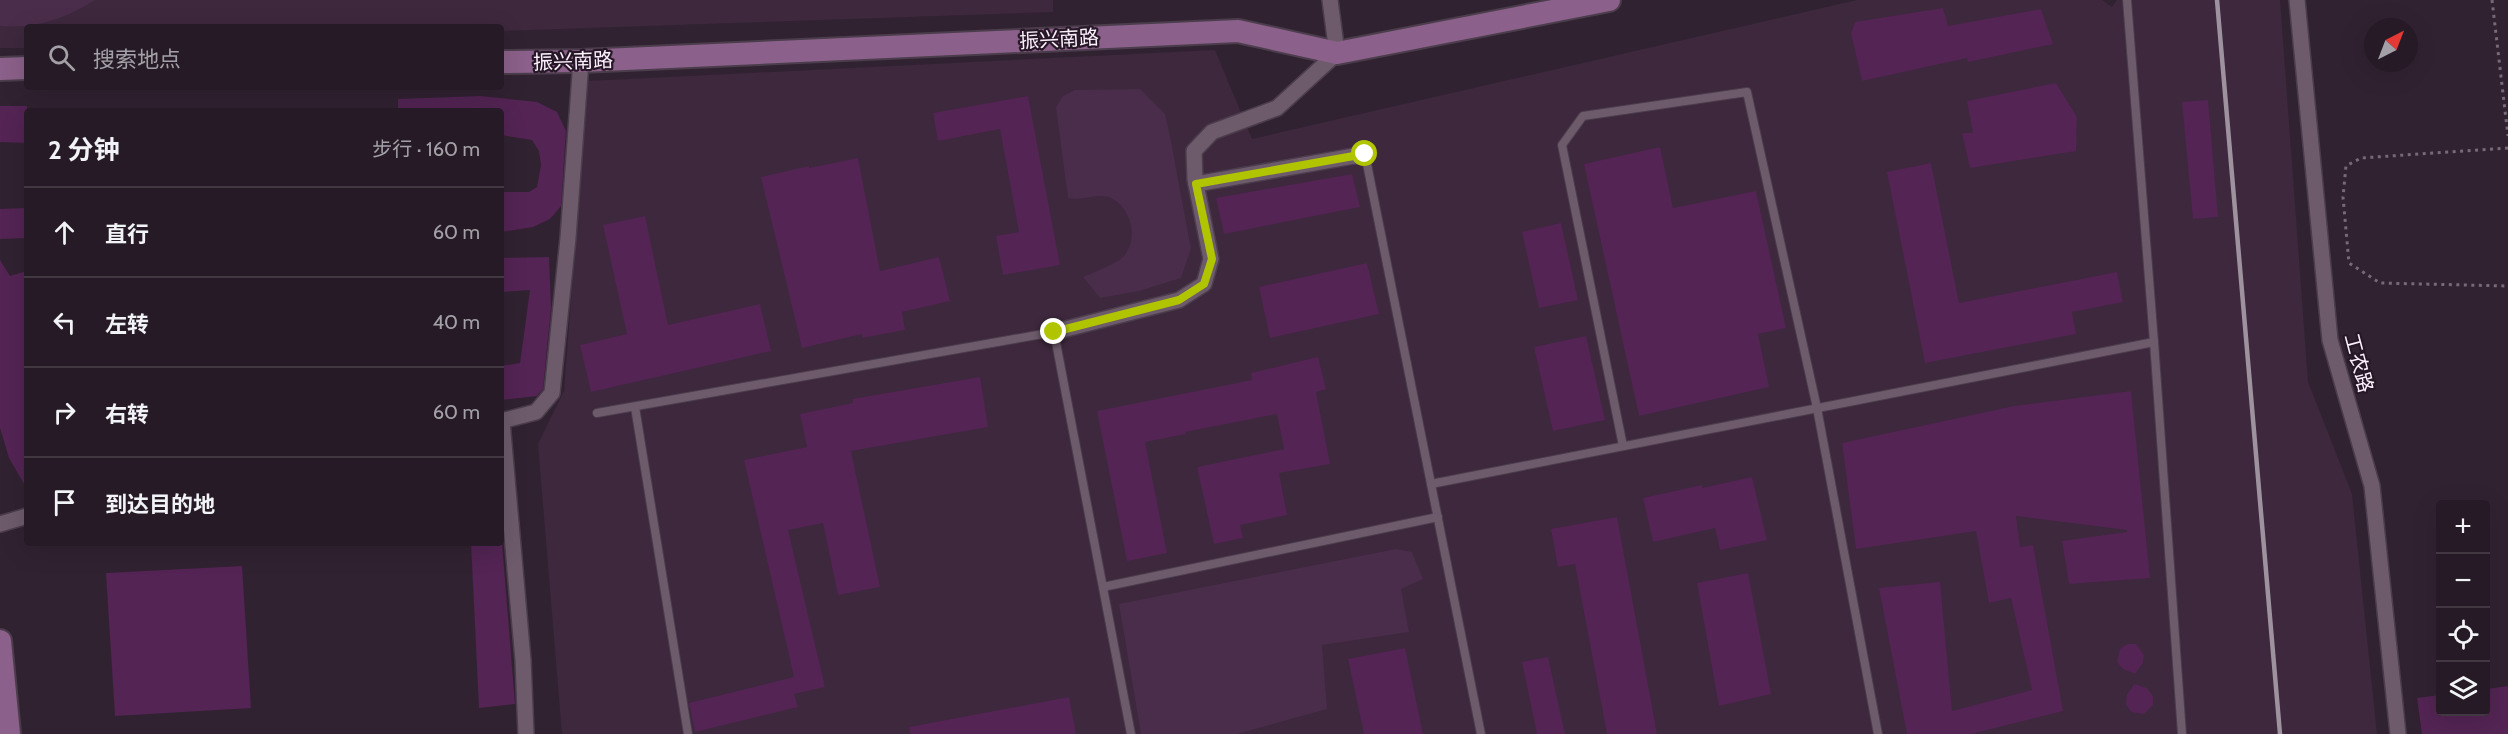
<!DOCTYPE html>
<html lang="zh">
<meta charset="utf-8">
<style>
:root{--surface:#251a25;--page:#312732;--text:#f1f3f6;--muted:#a3a1a7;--line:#423842}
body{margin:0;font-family:Cabin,"Noto Sans SC",sans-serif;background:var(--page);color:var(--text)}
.controls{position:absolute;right:18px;bottom:18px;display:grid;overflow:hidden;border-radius:6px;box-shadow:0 6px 24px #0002}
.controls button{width:54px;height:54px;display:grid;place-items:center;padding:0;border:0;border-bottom:2px solid var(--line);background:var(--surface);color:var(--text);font:30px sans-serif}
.compass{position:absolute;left:2364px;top:18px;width:54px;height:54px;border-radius:50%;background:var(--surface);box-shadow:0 6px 24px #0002;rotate:42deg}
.stop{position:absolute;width:18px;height:18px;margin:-14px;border:4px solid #b0c500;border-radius:50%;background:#fff}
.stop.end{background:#b0c500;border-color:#fff;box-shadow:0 2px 6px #0008}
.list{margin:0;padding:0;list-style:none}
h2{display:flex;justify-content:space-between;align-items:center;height:78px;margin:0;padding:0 24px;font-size:26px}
h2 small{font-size:20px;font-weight:400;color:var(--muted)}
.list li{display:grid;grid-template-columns:39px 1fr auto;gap:18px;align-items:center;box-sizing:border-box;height:90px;padding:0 24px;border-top:2px solid var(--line)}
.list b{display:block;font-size:22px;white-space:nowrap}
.list em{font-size:20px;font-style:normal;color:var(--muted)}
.icon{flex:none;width:33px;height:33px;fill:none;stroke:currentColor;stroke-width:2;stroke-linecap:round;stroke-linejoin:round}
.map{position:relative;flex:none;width:2508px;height:734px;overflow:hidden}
.search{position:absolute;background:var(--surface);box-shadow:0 6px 24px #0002;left:24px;top:24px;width:480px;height:66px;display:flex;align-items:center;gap:15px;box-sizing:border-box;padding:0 21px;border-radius:6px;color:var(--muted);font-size:22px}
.panel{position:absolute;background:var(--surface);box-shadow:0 6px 24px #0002;left:24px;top:108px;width:480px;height:438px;border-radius:6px}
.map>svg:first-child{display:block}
.built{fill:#3d283d}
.green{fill:#4a2d4a}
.building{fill:#532454}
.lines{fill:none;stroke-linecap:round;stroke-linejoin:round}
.service-casing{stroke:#4b3d4b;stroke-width:10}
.minor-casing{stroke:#4b3d4b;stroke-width:18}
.secondary-casing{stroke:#4b3d4b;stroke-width:26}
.path{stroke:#776a77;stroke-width:3;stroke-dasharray:3 4.5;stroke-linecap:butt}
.service{stroke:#6d5b6c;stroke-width:8}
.minor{stroke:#6d5b6c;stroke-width:15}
.secondary{stroke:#8b608a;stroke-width:22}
.rail{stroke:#9f929f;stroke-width:4.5}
.route{stroke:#b0c500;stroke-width:8}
.labels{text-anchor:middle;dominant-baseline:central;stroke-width:4.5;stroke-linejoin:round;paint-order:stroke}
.street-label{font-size:20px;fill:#fbf0fb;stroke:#271827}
</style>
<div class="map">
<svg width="2508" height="734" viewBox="0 0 2508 734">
<rect width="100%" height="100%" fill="#312231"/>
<g class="built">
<path d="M0,0H1053V12L501,31V27H27V48H0Z"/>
<path d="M1857,0H2102L2112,7L2117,0H2280L2308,382L2352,494L2377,734H562L538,444L564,391L588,81L1215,50L1252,139Z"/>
</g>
<g class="green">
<path d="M0,0H95C65,19 36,29 0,26Z"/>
<path d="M1140,89L1165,114L1171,141L1191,249L1181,278L1139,291L1100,298L1083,277C1092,273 1118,263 1124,256C1138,239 1132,210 1113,199C1100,191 1082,202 1068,198L1056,107L1063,96L1075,90Z"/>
<path d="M1396,549L1412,552L1423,579L1401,589L1409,632L1322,645L1327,709L1237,734H1141L1119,604Z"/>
</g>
<g class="building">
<path d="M1943,8L1948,26L2041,9L2053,44L1968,62L1967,58L1862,81L1851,33L1855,22Z"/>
<path d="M2056,83L2077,117L2076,151L1970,168L1962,133H1973L1967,101Z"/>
<path d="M481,96L537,102L557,112L566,131L561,206L550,219L533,227L501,232V192H529L537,187L541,165L539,151L532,140L501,135V111H398V99Z"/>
<path d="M1028,96L1060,265L1003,275L996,236L1019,232L1000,129L938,141L933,113Z"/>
<path d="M2208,100L2218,217L2193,219L2182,102Z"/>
<path d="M0,106H27V143L0,142Z"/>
<path d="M1660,147L1673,208L1756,191L1786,328L1758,334L1769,387L1639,416L1584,164Z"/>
<path d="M858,158L880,271L939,257L950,301L902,312L905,330L862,338V334L802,348L761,177L809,166V168Z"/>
<path d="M1931,163L1959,303L2117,272L2123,302L2072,312L2076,334L1925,363L1887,172Z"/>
<path d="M1352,174L1360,207L1224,234L1216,198Z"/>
<path d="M27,208V238L0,239V209Z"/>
<path d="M645,216L668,325L760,304L771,351L591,392L580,345L627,334L603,225Z"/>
<path d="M1561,223L1578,300L1539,308L1522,232Z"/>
<path d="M549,257L551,308L543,389L537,396L501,400V366L520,363L530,290L501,292V258Z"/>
<path d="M0,260L10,276L27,271V489L9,458L0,428Z"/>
<path d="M1367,263L1379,314L1270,338L1259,287Z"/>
<path d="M1586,336L1605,420L1553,431L1534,347Z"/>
<path d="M1318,357L1326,389L1316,392L1330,464L1279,473L1287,515L1240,525L1243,538L1214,544L1197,467L1284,449L1277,414L1185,432L1186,434L1145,442L1167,553L1127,561L1097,411L1252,380L1251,373Z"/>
<path d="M980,377L988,427L851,451L880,587L838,595L823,523L788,530L825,687L794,694L798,707L695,732L689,703L794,677L744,460L807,447L800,414L853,403L852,399Z"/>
<path d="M2131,391L2150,578L2069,584L2062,541L2127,532V530L2016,516L2020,547L2033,545L2063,711L1971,734H1907L1879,588L1940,582L1952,711L2032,690L2011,598L1989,603L1976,531L1856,549L1842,443L2014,406Z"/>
<path d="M1752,477L1767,540L1720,550L1715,528L1653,542L1643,498L1702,485V488Z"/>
<path d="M1617,517L1657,734H1607L1575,564L1558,567L1551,529Z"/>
<path d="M471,543H502L515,704L479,708Z"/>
<path d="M242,566L251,708L115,716L106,573Z"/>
<path d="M1748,573L1771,694L1719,706L1697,583Z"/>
<path d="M2127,644H2136L2144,655L2143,663L2135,674L2123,669L2117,662L2120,649Z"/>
<path d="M1405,648L1423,734H1364L1348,659Z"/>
<path d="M1548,657L1565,734H1537L1522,662Z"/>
<path d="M2134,684L2147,688L2153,696V705L2144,714L2131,712L2126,704L2127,695Z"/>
<path d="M2508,686V734H2422L2417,698L2440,695V711H2486V689Z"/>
<path d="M1069,697L1076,734H910L909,727Z"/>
</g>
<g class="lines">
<g class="service-casing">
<g id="service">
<path d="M2127,0L2154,342L2182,734"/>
<path d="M1365,154L1481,734"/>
<path d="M635,407L688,734"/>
<path d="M597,413L1054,332L1131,734"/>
<path d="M1623,446L1562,145L1583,116L1747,92L1817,408L1878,734"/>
<path d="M1431,484L2154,342"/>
<path d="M1103,587L1438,517"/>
</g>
</g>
<g class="minor-casing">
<g id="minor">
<path d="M2297,0L2330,340L2372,486L2398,734"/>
<path d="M1196,184L1365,154"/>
<path d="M1054,332L1179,300L1204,284L1211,259L1195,179L1194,151L1212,132L1277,108L1337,53L1330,0"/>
<path d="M501,421L536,412L552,393L568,238L581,61"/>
<path d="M502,421L523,660L526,734"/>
<path d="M0,524L27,516"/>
</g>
</g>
<g class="secondary-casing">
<g id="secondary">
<path d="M501,62L581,61L1238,31L1337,53L1609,0"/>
<path d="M0,69L27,68"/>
<path d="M0,641L9,734"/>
</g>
</g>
<g class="path">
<path d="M2492,0L2508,136"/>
<path d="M2508,148L2361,158L2346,166L2343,197L2349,263L2380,283L2508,286"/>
</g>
<use href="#service" class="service"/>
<use href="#minor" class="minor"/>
<use href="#secondary" class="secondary"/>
<path class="rail" d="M2217,0L2280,734"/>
</g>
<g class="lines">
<path class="route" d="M1054,332L1179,300L1204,284L1212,259L1196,184L1365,154"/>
</g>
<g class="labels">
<g class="street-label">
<text transform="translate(1059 39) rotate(-3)">振兴南路</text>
<text transform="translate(573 61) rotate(-2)">振兴南路</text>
<text transform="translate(2359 363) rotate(75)">工农路</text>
</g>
</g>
</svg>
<div class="controls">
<button>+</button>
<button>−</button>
<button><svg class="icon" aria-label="locate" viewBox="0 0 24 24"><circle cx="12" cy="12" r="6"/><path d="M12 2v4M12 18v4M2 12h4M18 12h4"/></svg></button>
<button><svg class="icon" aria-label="layers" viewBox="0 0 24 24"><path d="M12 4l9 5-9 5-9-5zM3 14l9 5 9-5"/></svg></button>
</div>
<svg class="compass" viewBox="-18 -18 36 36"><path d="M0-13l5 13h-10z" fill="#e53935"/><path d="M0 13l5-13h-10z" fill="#a3a1a7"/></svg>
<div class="stop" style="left:1365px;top:154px"></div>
<div class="stop end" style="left:1054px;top:332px"></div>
<div class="search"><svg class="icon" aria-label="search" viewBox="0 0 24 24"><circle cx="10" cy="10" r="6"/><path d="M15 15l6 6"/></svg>搜索地点</div>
<section class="panel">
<h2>2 分钟<small>步行 · 160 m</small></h2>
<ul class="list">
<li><svg class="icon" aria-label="ahead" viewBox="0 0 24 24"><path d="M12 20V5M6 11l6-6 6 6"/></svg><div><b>直行</b></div><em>60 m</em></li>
<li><svg class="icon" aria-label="left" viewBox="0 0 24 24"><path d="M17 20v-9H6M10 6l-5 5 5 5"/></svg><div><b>左转</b></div><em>40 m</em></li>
<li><svg class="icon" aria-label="right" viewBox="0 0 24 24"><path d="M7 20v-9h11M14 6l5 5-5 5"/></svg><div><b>右转</b></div><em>60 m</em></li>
<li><svg class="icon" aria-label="arrive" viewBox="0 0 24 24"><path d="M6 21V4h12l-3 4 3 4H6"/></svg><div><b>到达目的地</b></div></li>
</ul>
</section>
</div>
